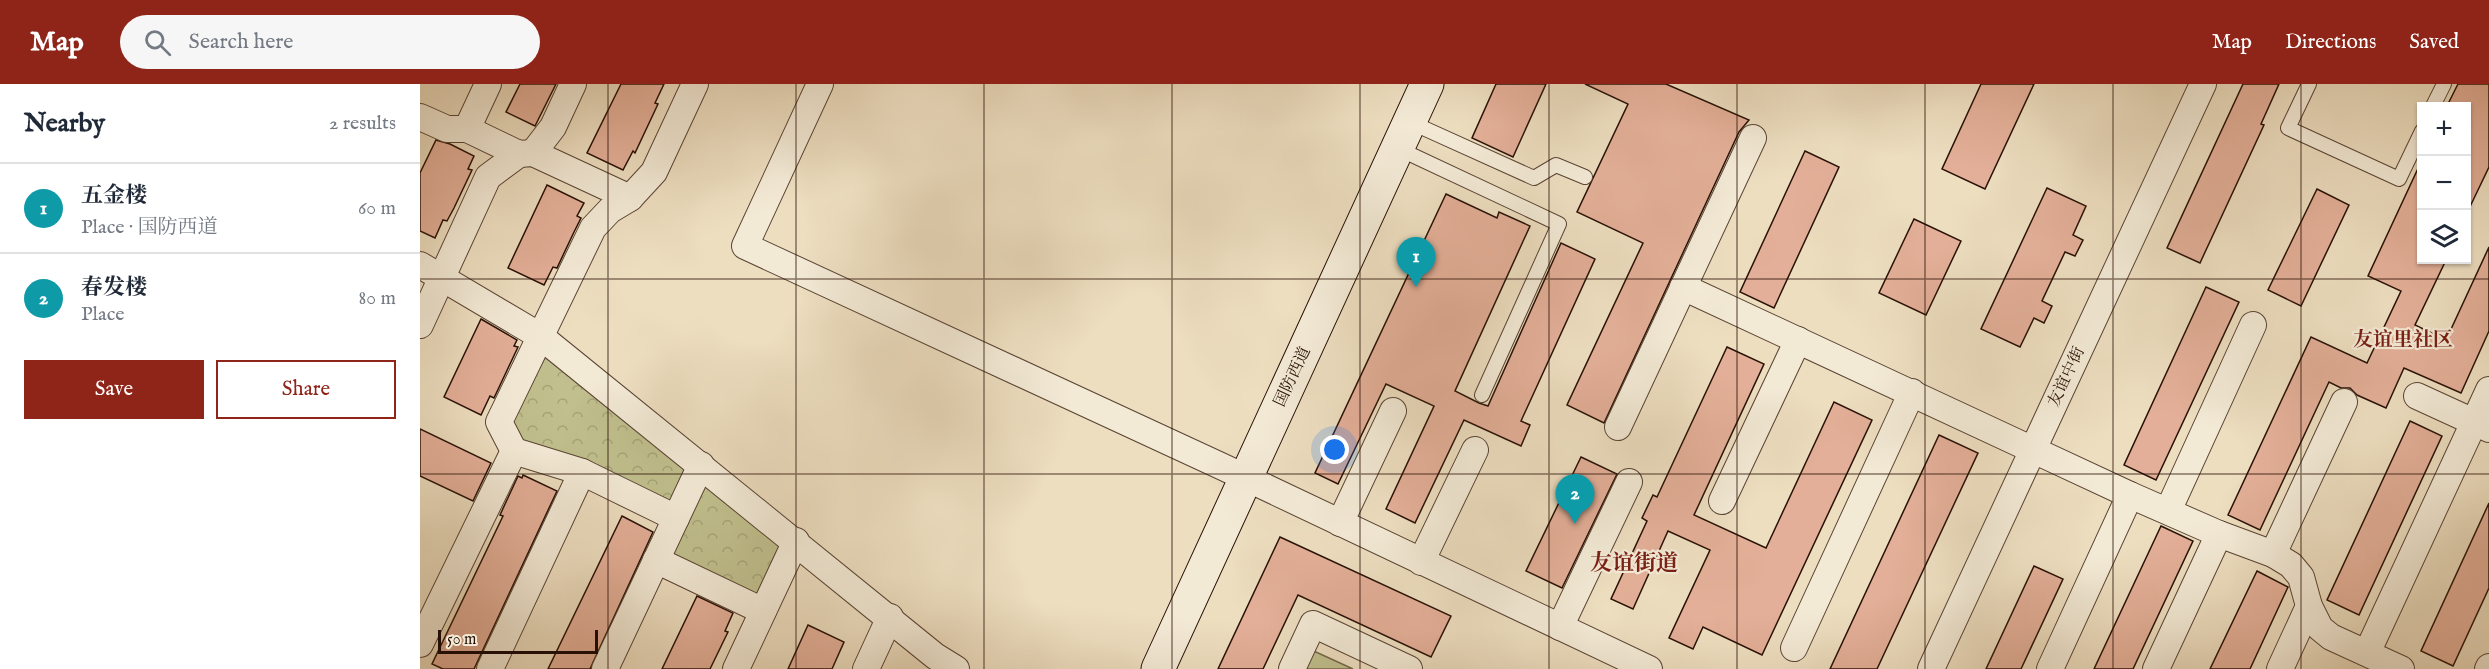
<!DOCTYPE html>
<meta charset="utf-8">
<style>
:root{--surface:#fff;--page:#f6f6f7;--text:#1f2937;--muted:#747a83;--line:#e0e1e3;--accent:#8f2418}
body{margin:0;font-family:"IM FELL English","Noto Serif SC",serif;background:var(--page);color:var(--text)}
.controls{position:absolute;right:18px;top:18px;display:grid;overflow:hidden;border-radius:0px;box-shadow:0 2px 4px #0004}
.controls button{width:54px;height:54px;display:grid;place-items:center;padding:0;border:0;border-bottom:2px solid var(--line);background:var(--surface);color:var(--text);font:30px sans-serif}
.scale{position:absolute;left:18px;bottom:15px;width:160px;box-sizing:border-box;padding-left:6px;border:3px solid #291106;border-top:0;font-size:16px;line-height:21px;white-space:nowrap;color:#291106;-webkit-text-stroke:4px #f3ead6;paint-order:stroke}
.you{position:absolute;left:915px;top:366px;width:21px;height:21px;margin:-15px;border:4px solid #fff;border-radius:50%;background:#1a73e8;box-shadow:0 0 0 9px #1a73e833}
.badge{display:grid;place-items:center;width:39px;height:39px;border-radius:50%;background:var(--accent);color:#fff;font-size:20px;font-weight:700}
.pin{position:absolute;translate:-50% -50px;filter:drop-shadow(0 2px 3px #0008)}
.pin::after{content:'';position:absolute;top:32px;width:21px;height:18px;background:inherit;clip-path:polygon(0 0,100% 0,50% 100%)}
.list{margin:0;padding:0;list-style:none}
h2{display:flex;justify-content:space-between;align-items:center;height:78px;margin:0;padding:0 24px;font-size:26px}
h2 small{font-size:20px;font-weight:400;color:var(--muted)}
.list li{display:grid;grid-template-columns:39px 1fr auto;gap:18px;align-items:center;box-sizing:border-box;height:90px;padding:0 24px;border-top:2px solid var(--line)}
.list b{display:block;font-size:22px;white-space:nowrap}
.list p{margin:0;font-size:20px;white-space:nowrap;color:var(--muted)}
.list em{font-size:20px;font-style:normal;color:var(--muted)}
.actions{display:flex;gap:12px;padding:18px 24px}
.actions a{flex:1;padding:14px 0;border:2px solid var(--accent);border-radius:0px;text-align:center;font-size:21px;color:var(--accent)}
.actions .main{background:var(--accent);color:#fff}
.icon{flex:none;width:33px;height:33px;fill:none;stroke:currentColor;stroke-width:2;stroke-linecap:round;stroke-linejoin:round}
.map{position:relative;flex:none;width:2069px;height:585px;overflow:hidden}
header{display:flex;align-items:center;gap:36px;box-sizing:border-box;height:84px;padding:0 30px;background:var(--accent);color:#fff}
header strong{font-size:28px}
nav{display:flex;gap:33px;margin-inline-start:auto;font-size:21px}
.search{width:420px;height:54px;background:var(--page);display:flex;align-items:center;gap:15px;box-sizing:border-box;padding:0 21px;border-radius:33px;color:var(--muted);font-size:22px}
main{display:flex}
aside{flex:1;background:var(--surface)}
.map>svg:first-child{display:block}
.forest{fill:url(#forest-crowns);stroke:#74684a;stroke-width:1.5}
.garden{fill:#c0bf8d;stroke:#74684a;stroke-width:1.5}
.building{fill:#e3af98;stroke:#291106;stroke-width:1.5}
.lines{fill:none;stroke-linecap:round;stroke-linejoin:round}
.lane-casing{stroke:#5a4434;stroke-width:16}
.street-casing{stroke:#5a4434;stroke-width:28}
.secondary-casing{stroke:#291106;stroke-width:35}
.lane{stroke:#f3ead6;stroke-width:14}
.street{stroke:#f3ead6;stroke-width:26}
.secondary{stroke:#f3ead6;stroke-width:33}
.grid{fill:none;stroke:#291106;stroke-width:1.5;stroke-opacity:0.55}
.labels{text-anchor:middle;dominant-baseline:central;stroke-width:4.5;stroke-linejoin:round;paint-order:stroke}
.street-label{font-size:16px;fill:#291106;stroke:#f3ead6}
.quarter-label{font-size:20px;font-weight:bold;fill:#7a1f14;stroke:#f3ead6}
.district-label{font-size:22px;font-weight:bold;fill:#7a1f14;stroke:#f3ead6}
</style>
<header>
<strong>Map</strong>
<div class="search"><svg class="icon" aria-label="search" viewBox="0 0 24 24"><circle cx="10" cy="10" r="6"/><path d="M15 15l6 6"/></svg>Search here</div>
<nav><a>Map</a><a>Directions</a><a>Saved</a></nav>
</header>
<main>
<aside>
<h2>Nearby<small>2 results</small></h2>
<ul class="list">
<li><span class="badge" style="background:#0f9aa8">1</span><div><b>五金楼</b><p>Place · 国防西道</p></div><em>60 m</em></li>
<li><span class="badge" style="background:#0f9aa8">2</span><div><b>春发楼</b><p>Place</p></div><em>80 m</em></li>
</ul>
<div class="actions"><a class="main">Save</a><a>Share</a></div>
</aside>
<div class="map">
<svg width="2069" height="585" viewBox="0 0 2069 585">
<defs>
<pattern id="forest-crowns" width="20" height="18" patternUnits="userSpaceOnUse" patternTransform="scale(1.5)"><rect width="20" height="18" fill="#c0bf8d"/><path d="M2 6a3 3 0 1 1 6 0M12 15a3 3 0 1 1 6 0" fill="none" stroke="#a5a378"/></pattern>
</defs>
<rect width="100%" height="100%" fill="#eddec0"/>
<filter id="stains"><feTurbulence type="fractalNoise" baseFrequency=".00333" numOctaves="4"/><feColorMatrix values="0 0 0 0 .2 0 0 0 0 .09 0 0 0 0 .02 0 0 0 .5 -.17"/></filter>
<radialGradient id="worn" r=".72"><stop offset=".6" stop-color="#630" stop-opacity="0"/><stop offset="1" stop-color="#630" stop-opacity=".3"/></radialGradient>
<g class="forest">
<path d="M123,264L272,383L252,424L101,361L88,337Z"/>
<path d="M281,392L370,461L341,523L241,474Z"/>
</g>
<path class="garden" d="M885,563L933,585H876Z"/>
<g class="building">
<path d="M100,0H136L115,42L86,28Z"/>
<path d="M201,0H244L235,19L238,20L215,69L213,67L203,86L167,69Z"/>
<path d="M1076,0H1126L1093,73L1052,54Z"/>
<path d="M1165,0H1246L1329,36L1319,48L1184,339L1147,321L1223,159L1157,128L1208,20Z"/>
<path d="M1561,0H1614L1565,105L1522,85Z"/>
<path d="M1823,0H1859L1841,40L1844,41L1780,179L1747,164Z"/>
<path d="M2038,0H2069V83L2046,131V22H2027Z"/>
<path d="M16,56L30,60L54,72L48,85L52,86L34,124L27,137L23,136L15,154L0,147V89Z"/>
<path d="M1385,67L1419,83L1354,224L1320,208Z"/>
<path d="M2001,78V176H2026L1995,241L2026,256L2069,163V247L2041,309L1984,284L1966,324L1937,311L1930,304H1921L1909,298L1840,446L1808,431L1891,253L1947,279L1981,207L1948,192Z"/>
<path d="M127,101L164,119L157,132L161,134L154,148L137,184L133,183L124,201L88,184Z"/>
<path d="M1627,104L1666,122L1653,151L1663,156L1655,172L1645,168L1622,217L1632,222L1624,239L1614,234L1600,263L1561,245Z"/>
<path d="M1897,105L1929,121L1881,222L1848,206Z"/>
<path d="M1026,110L1077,134L1079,128L1110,142L1035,307L1059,319L1068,322L1141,159L1175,175L1101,337L1110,341L1101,362L1044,336L995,439L966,425L1014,322L966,300L918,400L895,389Z"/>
<path d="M1494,135L1541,157L1506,231L1459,209Z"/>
<path d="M1786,203L1819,218L1736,396L1704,381Z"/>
<path d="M61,235L97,256L94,262L98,263L74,314L70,312L61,331L24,313Z"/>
<path d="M1307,263L1344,280L1274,431L1346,464L1414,318L1452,336L1342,571L1283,543L1273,565L1249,554L1290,466L1248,447L1213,525L1191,515L1227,437L1222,434L1233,411L1237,413Z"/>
<path d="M1990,337L2022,352L1939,531L1907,516Z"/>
<path d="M0,345L71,379L53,417L0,392Z"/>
<path d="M1519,351L1558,369L1457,585H1410Z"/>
<path d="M1161,373L1197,390L1142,504L1106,487Z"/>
<path d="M103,391L137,407L54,585H23L12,580L83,432L80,431L98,392L102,394Z"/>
<path d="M2069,419V504L2033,582L2001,567Z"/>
<path d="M202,432L233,448L170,585H128Z"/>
<path d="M1741,442L1773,457L1713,585H1674Z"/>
<path d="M860,453L1031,532L1011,573L878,511L843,585H798Z"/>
<path d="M1614,482L1643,495L1601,585H1566Z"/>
<path d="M1837,487L1868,503L1830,585H1790Z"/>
<path d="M277,512L313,529L305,547L308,548L290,585H242Z"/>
<path d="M388,541L424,558L412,585H368Z"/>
</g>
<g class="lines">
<g class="lane-casing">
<g id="lane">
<path d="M1889,0L1868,44L1979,95L2002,47"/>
<path d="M2013,22L2024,0"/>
<path d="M990,38L1114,94L1136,81L1165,93"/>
<path d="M977,64L1139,140L1062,311"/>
</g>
</g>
<g class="street-casing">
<g id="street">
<path d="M400,0L325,162L803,383L1229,585"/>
<path d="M0,33L27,45H47L68,0"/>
<path d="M47,45L99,70L113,69L210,114"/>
<path d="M113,69L133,43L153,0"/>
<path d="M0,181L120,252L515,572L536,585"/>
<path d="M1263,203L1710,411L1799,450L1853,470L1871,481L1881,493L1889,522L1900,544L1911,553L1981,585"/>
<path d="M0,241L68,93L99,70"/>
<path d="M1997,312L2069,345"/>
<path d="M1198,343L1333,54"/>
<path d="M1302,417L1378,256"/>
<path d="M1748,427L1833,241"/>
<path d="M256,434L162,388L94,367L79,338L173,144L190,126L210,114L234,88L275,0"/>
<path d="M920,439L973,327"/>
<path d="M1853,470L1924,318"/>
<path d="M236,476L343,527"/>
<path d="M1001,478L1055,366"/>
<path d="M1140,543L1209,398"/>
<path d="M0,560L94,367"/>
<path d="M1374,564L1492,308"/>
<path d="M1947,569L2069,306"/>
<path d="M70,585L162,388"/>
<path d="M185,585L281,381"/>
<path d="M316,585L376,457"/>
<path d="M446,585L470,533"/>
<path d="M872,585L893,540L989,585"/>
<path d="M1511,585L1783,0"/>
<path d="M1630,585L1710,411"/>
<path d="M1736,585L1799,450"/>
<path d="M1860,585L1889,522"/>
<path d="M2068,585L2069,583"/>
</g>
</g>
<g class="secondary-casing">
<path id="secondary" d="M738,585L1007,0"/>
</g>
<use href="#lane" class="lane"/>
<use href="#street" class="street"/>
<use href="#secondary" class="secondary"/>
</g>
<path class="grid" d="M188,0V585M376,0V585M564,0V585M752,0V585M940,0V585M1129,0V585M1317,0V585M1505,0V585M1693,0V585M1881,0V585M0,195H2069M0,390H2069"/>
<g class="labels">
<g class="street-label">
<text transform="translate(873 293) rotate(-65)">国防西道</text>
<text transform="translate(1647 293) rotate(-65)">友谊中街</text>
</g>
<g class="quarter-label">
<text x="1983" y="256">友谊里社区</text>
</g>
<g class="district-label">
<text x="1214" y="480">友谊街道</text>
</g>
</g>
<rect width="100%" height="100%" filter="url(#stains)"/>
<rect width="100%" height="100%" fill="url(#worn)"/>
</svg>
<div class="controls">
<button>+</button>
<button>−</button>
<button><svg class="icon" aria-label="layers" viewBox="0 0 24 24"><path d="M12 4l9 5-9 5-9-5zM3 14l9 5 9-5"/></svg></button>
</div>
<div class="scale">50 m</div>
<div class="you"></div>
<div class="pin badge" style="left:996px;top:203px;background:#0f9aa8">1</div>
<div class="pin badge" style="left:1155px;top:440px;background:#0f9aa8">2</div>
</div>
</main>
